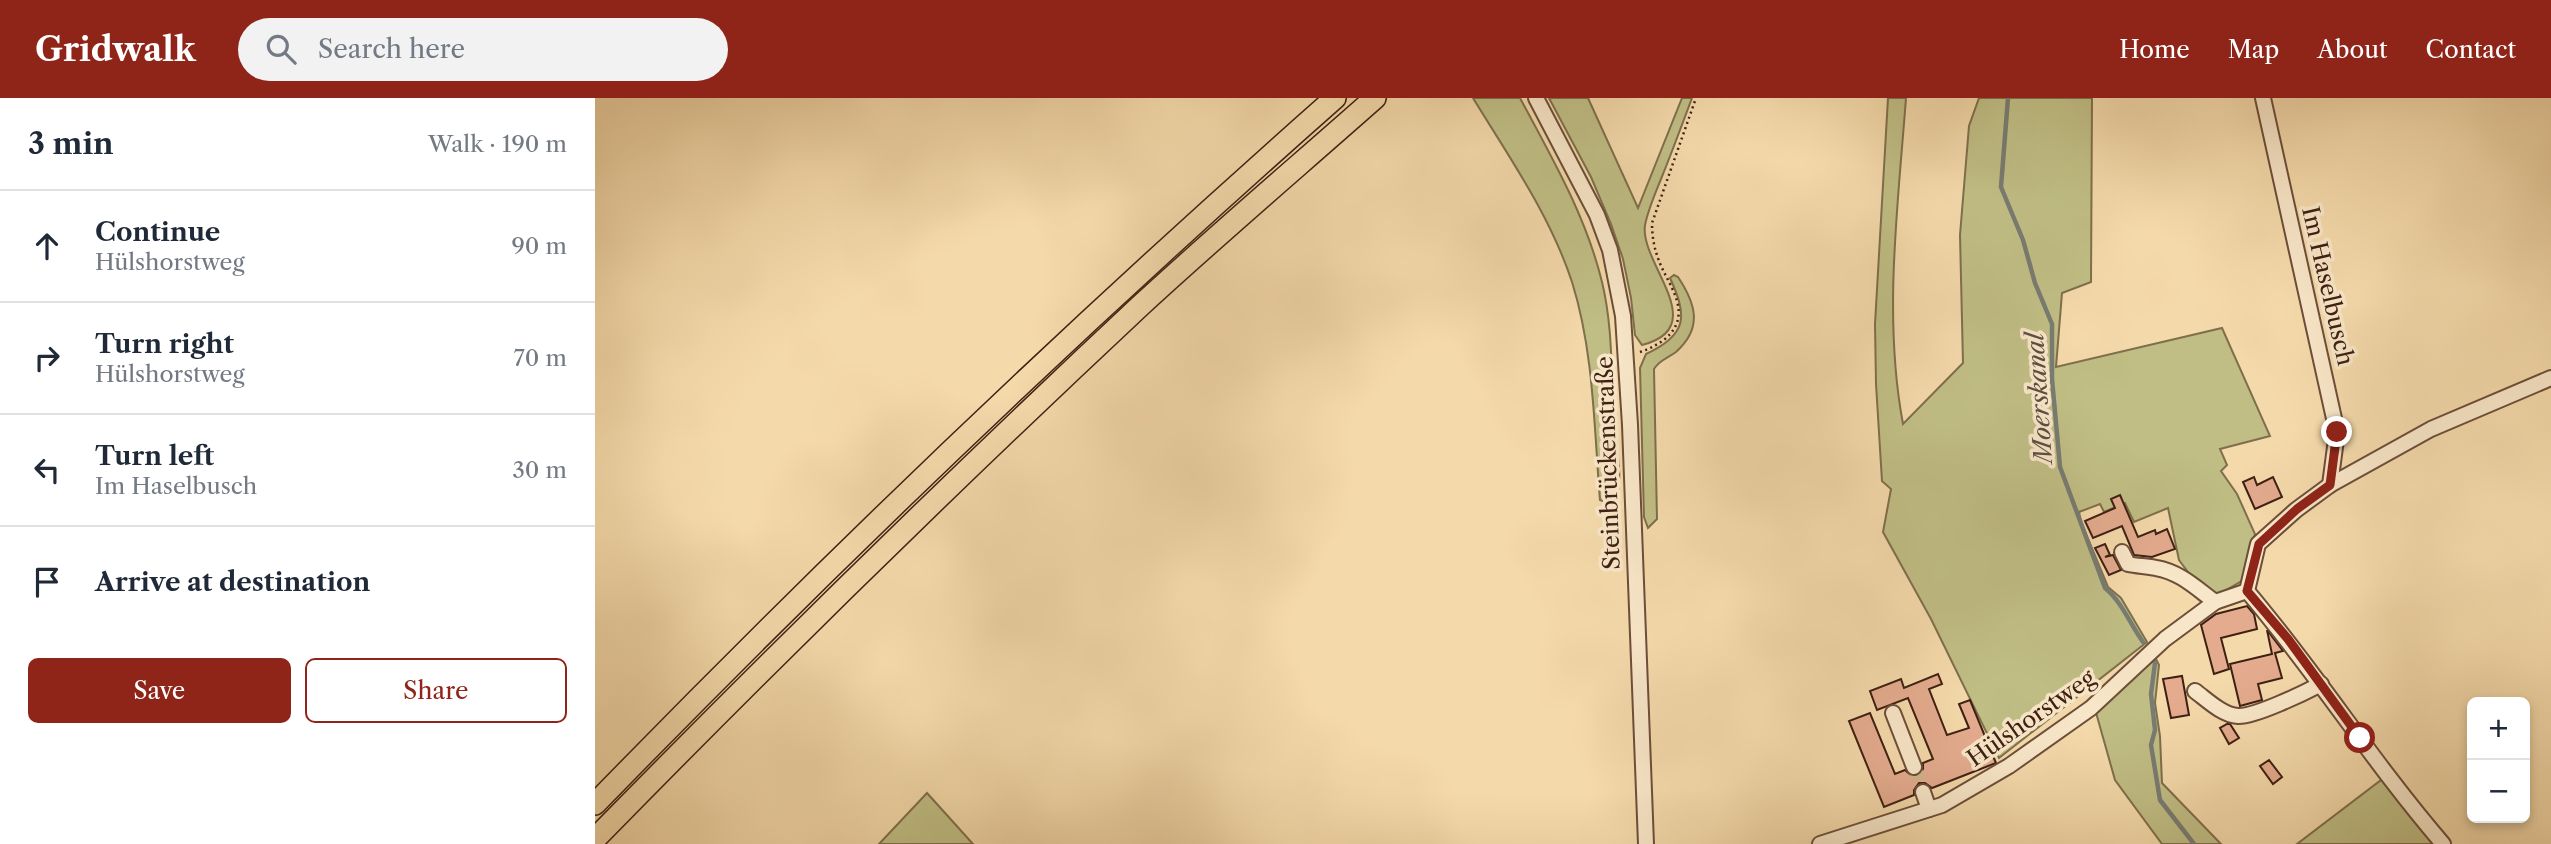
<!DOCTYPE html>
<meta charset="utf-8">
<style>
:root{--surface:#fff;--page:#f2f2f3;--text:#1f2937;--muted:#747a83;--line:#e0e1e3;--accent:#8f2418}
body{margin:0;font-family:"Libre Caslon Text",serif;background:var(--page);color:var(--text)}
.controls{position:absolute;right:21px;bottom:21px;display:grid;overflow:hidden;border-radius:10px;box-shadow:0 4px 10px #0003}
.controls button{width:63px;height:63px;display:grid;place-items:center;padding:0;border:0;border-bottom:2px solid var(--line);background:var(--surface);color:var(--text);font:35px sans-serif}
.stop{position:absolute;width:21px;height:21px;margin:-16px;border:5px solid #8f2418;border-radius:50%;background:#fff}
.stop.end{background:#8f2418;border-color:#fff;box-shadow:0 2px 7px #0008}
.list{margin:0;padding:0;list-style:none}
h2{display:flex;justify-content:space-between;align-items:center;height:91px;margin:0;padding:0 28px;font-size:30px}
h2 small{font-size:23px;font-weight:400;color:var(--muted)}
.list li{display:grid;grid-template-columns:46px 1fr auto;gap:21px;align-items:center;box-sizing:border-box;height:112px;padding:0 28px;border-top:2px solid var(--line)}
.list b{display:block;font-size:26px;white-space:nowrap}
.list p{margin:0;font-size:23px;white-space:nowrap;color:var(--muted)}
.list em{font-size:23px;font-style:normal;color:var(--muted)}
.actions{display:flex;gap:14px;padding:21px 28px}
.actions a{flex:1;padding:16px 0;border:2px solid var(--accent);border-radius:10px;text-align:center;font-size:24px;color:var(--accent)}
.actions .main{background:var(--accent);color:#fff}
.icon{flex:none;width:38px;height:38px;fill:none;stroke:currentColor;stroke-width:2;stroke-linecap:round;stroke-linejoin:round}
.map{position:relative;flex:none;width:1956px;height:746px;overflow:hidden}
header{display:flex;align-items:center;gap:42px;box-sizing:border-box;height:98px;padding:0 35px;background:var(--accent);color:#fff}
header strong{font-size:33px}
nav{display:flex;gap:38px;margin-inline-start:auto;font-size:24px}
.search{width:490px;height:63px;background:var(--page);display:flex;align-items:center;gap:18px;box-sizing:border-box;padding:0 24px;border-radius:38px;color:var(--muted);font-size:26px}
main{display:flex}
aside{flex:1;background:var(--surface)}
.map>svg:first-child{display:block}
.green{fill:#c0be85;stroke:#7f6f4c;stroke-width:2}
.lines{fill:none;stroke-linecap:round;stroke-linejoin:round}
.stream{stroke:#787c72;stroke-width:4.5}
.building{fill:#e4ab8e;stroke:#3e2013;stroke-width:2}
.minor-tunnel{stroke:#d0b48c;stroke-width:14;stroke-dasharray:14 7;stroke-linecap:butt}
.minor-casing{stroke:#6c4e39;stroke-width:18}
.highway-casing{stroke:#3e2013;stroke-width:24}
.path{stroke:#3e2013;stroke-width:2.5;stroke-dasharray:2 3.5;stroke-linecap:butt}
.minor{stroke:#f8e6c8;stroke-width:14}
.highway{stroke:#f4d9aa;stroke-width:21}
.route{stroke:#8f2418;stroke-width:9}
.labels{text-anchor:middle;dominant-baseline:central;stroke-width:7;stroke-linejoin:round;paint-order:stroke}
.street-label{font-size:23px;fill:#3e2013;stroke:#f8e6c8}
.water-label{font-size:24px;font-style:italic;fill:#5b4e43;stroke:#f8e6c8}
</style>
<header>
<strong>Gridwalk</strong>
<div class="search"><svg class="icon" aria-label="search" viewBox="0 0 24 24"><circle cx="10" cy="10" r="6"/><path d="M15 15l6 6"/></svg>Search here</div>
<nav><a>Home</a><a>Map</a><a>About</a><a>Contact</a></nav>
</header>
<main>
<aside>
<h2>3 min<small>Walk · 190 m</small></h2>
<ul class="list">
<li><svg class="icon" aria-label="ahead" viewBox="0 0 24 24"><path d="M12 20V5M6 11l6-6 6 6"/></svg><div><b>Continue</b><p>Hülshorstweg</p></div><em>90 m</em></li>
<li><svg class="icon" aria-label="right" viewBox="0 0 24 24"><path d="M7 20v-9h11M14 6l5 5-5 5"/></svg><div><b>Turn right</b><p>Hülshorstweg</p></div><em>70 m</em></li>
<li><svg class="icon" aria-label="left" viewBox="0 0 24 24"><path d="M17 20v-9H6M10 6l-5 5 5 5"/></svg><div><b>Turn left</b><p>Im Haselbusch</p></div><em>30 m</em></li>
<li><svg class="icon" aria-label="arrive" viewBox="0 0 24 24"><path d="M6 21V4h12l-3 4 3 4H6"/></svg><div><b>Arrive at destination</b></div></li>
</ul>
<div class="actions"><a class="main">Save</a><a>Share</a></div>
</aside>
<div class="map">
<svg width="1956" height="746" viewBox="0 0 1956 746">
<rect width="100%" height="100%" fill="#f4d9aa"/>
<filter id="stains"><feTurbulence type="fractalNoise" baseFrequency=".00286" numOctaves="4"/><feColorMatrix values="0 0 0 0 .2 0 0 0 0 .09 0 0 0 0 .02 0 0 0 .5 -.17"/></filter>
<radialGradient id="worn" r=".72"><stop offset=".6" stop-color="#630" stop-opacity="0"/><stop offset="1" stop-color="#630" stop-opacity=".3"/></radialGradient>
<g class="green">
<path d="M878,0H925C957,60 991,118 1007,184C1018,229 1016,276 1019,322C1020,347 1029,377 1021,401L1013,405L1005,402C999,330 999,254 977,184C955,117 914,59 878,0Z"/>
<path d="M954,0H993L1043,110L1087,0H1097C1087,27 1077,54 1066,81C1060,96 1053,112 1050,127C1044,165 1118,229 1047,247L1040,237L1036,200L1028,161L1016,126L996,79Z"/>
<path d="M1293,0H1311C1303,107 1288,220 1308,326L1368,265L1365,137L1374,28L1384,0H1497L1496,184L1467,195L1461,269L1627,230L1675,338L1625,351L1632,367L1626,373L1642,396L1660,436L1650,481L1614,502L1584,462L1573,410L1539,424L1530,405L1509,414L1505,406L1484,414L1486,424L1513,489L1526,500L1552,544L1404,660L1336,521L1288,434L1296,391L1287,383L1281,286L1280,226Z"/>
<path d="M1079,177L1083,179C1101,206 1108,230 1081,254C1073,260 1064,262 1059,271L1062,421L1053,430L1049,419L1045,270L1051,256C1092,237 1093,219 1075,180Z"/>
<path d="M1558,555L1564,567L1560,605L1565,638L1567,685L1626,746H1567L1520,682L1500,611Z"/>
<path d="M1794,676L1848,746H1702Z"/>
<path d="M332,695L378,746H284Z"/>
</g>
<g class="lines">
<g class="stream">
<path d="M1413,0L1406,89L1428,142L1440,185L1457,226V281L1465,369L1510,490C1527,504 1535,526 1548,544"/>
<path d="M1557,558L1560,565L1556,596L1560,632L1556,647L1565,702L1599,746"/>
</g>
</g>
<g class="building">
<path d="M1659,379L1662,387L1678,379L1687,399L1660,411L1648,384Z"/>
<path d="M1525,397L1543,439L1560,432L1561,436L1572,431L1580,451L1557,459L1539,457L1527,428L1498,440L1490,423L1520,410L1516,401Z"/>
<path d="M1510,446L1515,457L1510,459L1518,457L1526,472L1514,477L1500,450Z"/>
<path d="M1652,508L1659,516L1662,531L1626,540L1634,571L1619,576L1606,527L1621,516Z"/>
<path d="M1672,532L1688,553L1680,555L1687,580L1663,586L1667,602L1645,608L1635,566L1677,556Z"/>
<path d="M1343,576L1347,586L1334,591L1352,637L1374,630L1364,606L1375,602L1401,665L1337,690L1330,685H1324L1319,692V697L1289,709L1254,623L1275,615L1300,676L1310,672L1317,678H1323L1328,671V665L1338,661L1313,600L1282,612L1275,593L1306,581L1309,590Z"/>
<path d="M1587,578L1594,617L1576,620L1568,581Z"/>
<path d="M1632,626H1635L1644,640L1634,646L1625,630Z"/>
<path d="M1674,662L1687,679L1678,686L1665,668Z"/>
</g>
<g class="lines">
<path class="minor-tunnel" d="M1319,669L1328,694"/>
<g class="minor-casing">
<g id="minor">
<path d="M941,0L1002,117L1015,152L1028,218L1035,327L1051,746"/>
<path d="M1668,0L1742,334L1735,387"/>
<path d="M1527,454L1533,466C1542,468 1552,468 1561,470C1585,474 1601,490 1620,504"/>
<path d="M1652,493L1663,446L1701,412L1735,387L1836,331L1956,280"/>
<path d="M1600,593C1611,601 1627,617 1643,618C1659,619 1709,595 1726,586"/>
<path d="M1298,615L1319,669"/>
<path d="M1328,694L1334,711"/>
<path d="M1225,746L1347,707L1414,668L1496,610L1570,541L1620,504L1652,493C1721,574 1778,665 1848,746"/>
</g>
</g>
<g class="highway-casing">
<g id="highway">
<path d="M0,706C238,461 484,226 740,0"/>
<path d="M0,741C178,559 359,382 545,208C622,137 702,69 780,0"/>
</g>
</g>
<path class="path" d="M1045,254C1068,246 1090,231 1082,203C1078,189 1069,176 1064,163C1059,150 1057,138 1057,125L1101,0"/>
<use href="#minor" class="minor"/>
<use href="#highway" class="highway"/>
</g>
<g class="lines">
<path class="route" d="M1742,334L1735,387L1702,411L1664,446L1652,493L1693,541L1765,640"/>
</g>
<g class="labels">
<g class="street-label">
<text transform="translate(1733 188) rotate(77)">Im Haselbusch</text>
<text transform="translate(1013 365) rotate(-92)">Steinbrückenstraße</text>
<text transform="translate(1436 620) rotate(-35)">Hülshorstweg</text>
</g>
<g class="water-label">
<text transform="translate(1444 300) rotate(-94)">Moerskanal</text>
</g>
</g>
<rect width="100%" height="100%" filter="url(#stains)"/>
<rect width="100%" height="100%" fill="url(#worn)"/>
</svg>
<div class="controls">
<button>+</button>
<button>−</button>
</div>
<div class="stop" style="left:1765px;top:640px"></div>
<div class="stop end" style="left:1742px;top:334px"></div>
</div>
</main>
